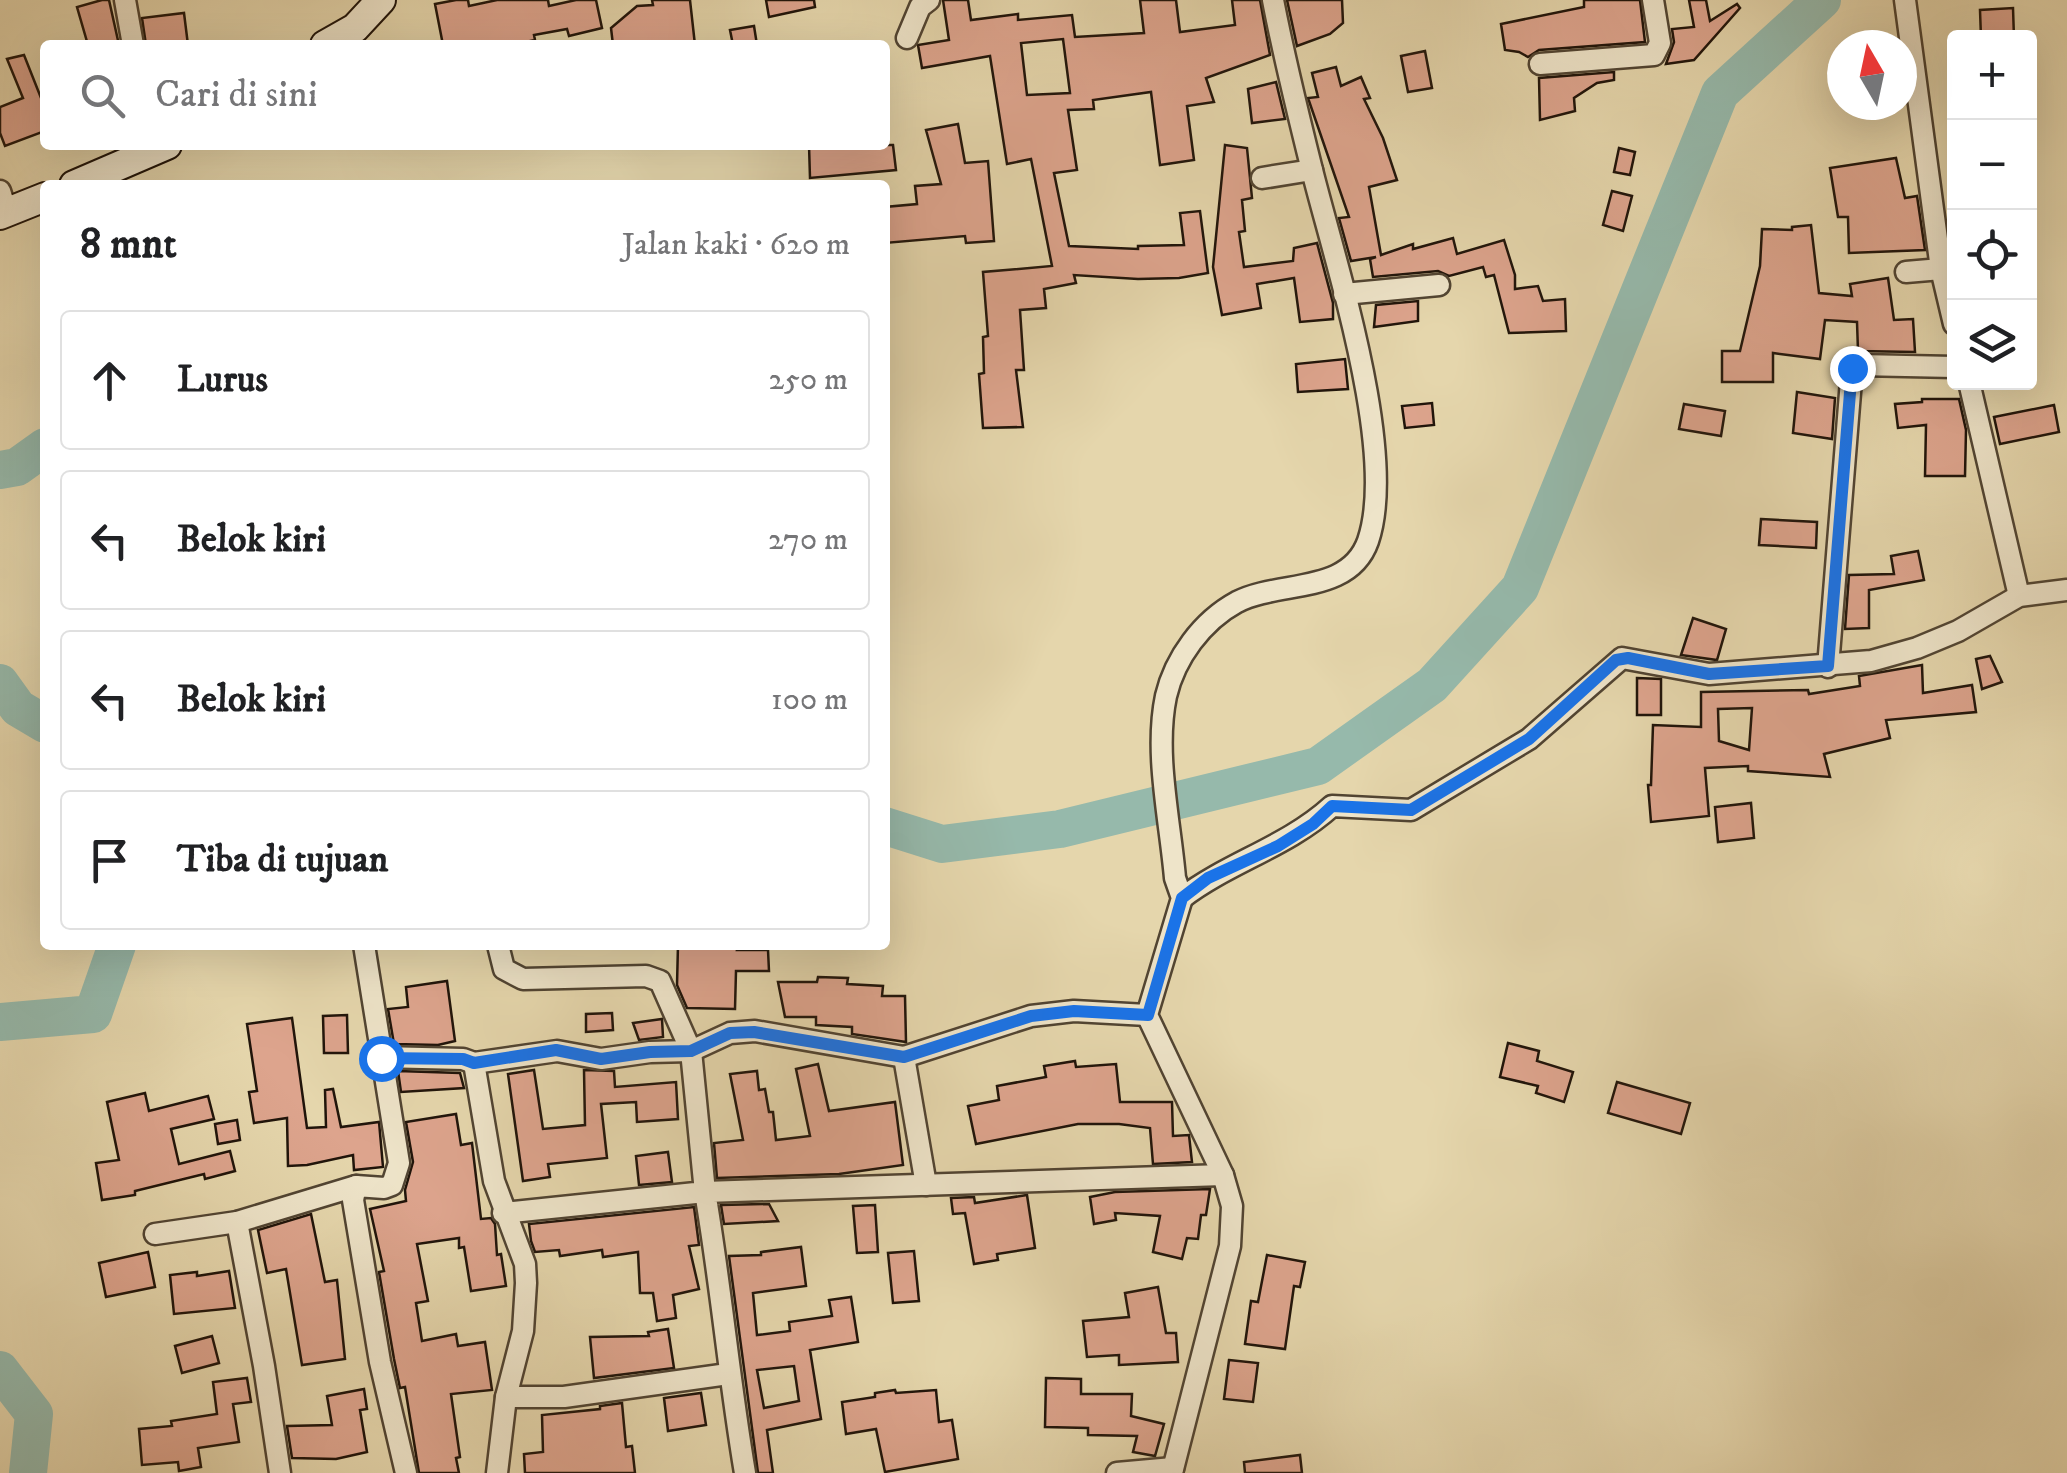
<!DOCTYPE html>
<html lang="id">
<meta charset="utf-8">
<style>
:root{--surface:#fff;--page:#f2f2f2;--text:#202124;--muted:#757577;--line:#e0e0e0}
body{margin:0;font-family:"IM FELL DW Pica",serif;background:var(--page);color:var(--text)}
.controls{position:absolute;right:30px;top:30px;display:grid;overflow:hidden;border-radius:10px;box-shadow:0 10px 40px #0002}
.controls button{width:90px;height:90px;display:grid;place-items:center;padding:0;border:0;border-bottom:2px solid var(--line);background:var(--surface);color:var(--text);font:50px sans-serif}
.compass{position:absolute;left:1827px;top:30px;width:90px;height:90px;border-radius:50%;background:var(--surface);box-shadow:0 10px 40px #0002;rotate:351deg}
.stop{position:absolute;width:30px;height:30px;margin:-22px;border:8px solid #1a73e8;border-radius:50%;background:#fff}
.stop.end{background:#1a73e8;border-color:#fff;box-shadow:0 2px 10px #0008}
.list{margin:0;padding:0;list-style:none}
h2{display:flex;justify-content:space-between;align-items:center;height:130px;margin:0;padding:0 40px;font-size:42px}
h2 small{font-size:32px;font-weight:400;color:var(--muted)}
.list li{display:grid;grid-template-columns:65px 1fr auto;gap:30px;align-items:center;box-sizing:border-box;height:140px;margin:0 20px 20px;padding:0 20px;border:2px solid var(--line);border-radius:10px}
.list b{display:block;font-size:38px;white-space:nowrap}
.list em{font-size:32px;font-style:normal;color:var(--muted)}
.icon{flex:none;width:55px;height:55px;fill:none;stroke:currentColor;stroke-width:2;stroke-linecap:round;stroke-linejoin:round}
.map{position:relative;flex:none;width:2067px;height:1473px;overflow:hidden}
.search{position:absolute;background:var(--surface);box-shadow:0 10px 40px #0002;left:40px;top:40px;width:850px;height:110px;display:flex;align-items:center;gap:25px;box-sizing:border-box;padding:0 35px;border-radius:10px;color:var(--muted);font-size:38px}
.panel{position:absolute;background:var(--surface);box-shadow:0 10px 40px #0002;left:40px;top:180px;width:850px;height:770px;border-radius:10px}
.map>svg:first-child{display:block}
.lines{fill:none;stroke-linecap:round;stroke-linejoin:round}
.river{stroke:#96b9ab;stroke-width:38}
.building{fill:#dda48d;stroke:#20140a;stroke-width:2.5;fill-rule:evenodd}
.street-casing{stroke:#514432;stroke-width:25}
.secondary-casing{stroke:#20140a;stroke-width:32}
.street{stroke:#eee4c9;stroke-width:20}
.secondary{stroke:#eee4c9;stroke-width:28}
.route{stroke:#1a73e8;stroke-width:12}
</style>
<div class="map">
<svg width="2067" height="1473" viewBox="0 0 2067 1473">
<rect width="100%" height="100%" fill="#e5d6ac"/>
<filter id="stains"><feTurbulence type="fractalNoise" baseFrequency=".002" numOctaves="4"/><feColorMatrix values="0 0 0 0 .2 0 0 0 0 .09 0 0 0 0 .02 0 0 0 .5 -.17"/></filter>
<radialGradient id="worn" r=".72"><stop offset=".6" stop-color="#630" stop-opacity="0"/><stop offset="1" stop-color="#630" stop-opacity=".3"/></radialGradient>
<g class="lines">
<g class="river">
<path d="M0,470L17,467L45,447"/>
<path d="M0,683L18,708L45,724"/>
<path d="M885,826L942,844L1060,829L1318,766L1432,685L1520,588L1720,93L1822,0"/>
<path d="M0,1022L93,1014L117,945"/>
<path d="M0,1370L34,1414L28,1473"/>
</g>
</g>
<g class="building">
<path d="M102,0H109L119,45H88L77,7Z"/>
<path d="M456,0H468L469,6L497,0H548L549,6L576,0H596L602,28L569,36L567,29L534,35L535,40L512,45H443L435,4Z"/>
<path d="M652,0H690L695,45H613L611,28L637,6L653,5Z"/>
<path d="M766,0H814L815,7L769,17Z"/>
<path d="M943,0H968L971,20L1018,14V20L1072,15L1075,37L1144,33L1140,0H1176L1180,32L1235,25L1232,0H1260L1270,55L1206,78L1214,102L1187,106L1194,160L1160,165L1151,92L1093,100L1094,109L1068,110L1077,170L1054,173L1069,246L1138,249V246L1184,245L1180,213L1200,211L1208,273L1179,278L1138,279L1074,275L1076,283L1044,289L1046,308L1020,310L1024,370H1016L1023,427L983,428L979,374L984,373L983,337L988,336L983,272L1052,266L1031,159L1007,164L990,56L922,68L918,45L949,40ZM1063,39L1070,93L1027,95L1021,43Z"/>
<path d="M1287,0H1342L1343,23L1330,34L1297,46Z"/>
<path d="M1584,0H1640L1645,42L1539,50L1528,57L1519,52L1505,50L1501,24L1584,7Z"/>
<path d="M1689,0H1706L1710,21L1737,4L1740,8L1694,60L1666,64L1674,42L1672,29L1694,27Z"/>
<path d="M2013,8L2014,38H1981L1980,10Z"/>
<path d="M184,13L188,45H146L142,18Z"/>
<path d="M754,26L757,45H733L730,30Z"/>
<path d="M1425,51L1432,88L1408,92L1401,56Z"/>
<path d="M24,55L45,108V131L5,146L0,133V107L23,98L7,59Z"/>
<path d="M1336,67L1341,86L1361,77L1370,98L1364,99L1383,138L1397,180L1369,187L1381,255L1413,244V249L1453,238L1457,254L1504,240L1515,275V289L1538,286L1543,301L1565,299L1566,331L1509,333L1494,275L1486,277L1483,267L1449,276L1438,271L1373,277L1370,259L1376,257L1351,261L1339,218L1349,217L1308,98L1318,97L1312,73Z"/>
<path d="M1614,72V80L1597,83L1574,98L1575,111L1540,120L1539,78Z"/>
<path d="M1276,82L1285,119L1252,123L1248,89Z"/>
<path d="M958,124L965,163L988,161L994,241L966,243L965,236L885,243V207L917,204L915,186L941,184L926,130Z"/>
<path d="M809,145H893L896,170L810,178Z"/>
<path d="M1225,145L1247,148L1252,198L1242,200L1245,231L1239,232L1244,267L1293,261L1294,248L1317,243L1333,303V319L1300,322L1294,278L1257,284L1261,308L1222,315L1213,267Z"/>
<path d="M1619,148L1635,152L1630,175L1614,172Z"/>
<path d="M1896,158L1905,198L1917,196L1925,250L1849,253L1848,217H1838L1830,168Z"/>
<path d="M1612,191L1632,196L1623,231L1603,225Z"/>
<path d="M1811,225L1819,293L1852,296L1850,284L1888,278L1894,320L1913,319L1915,352L1858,351L1857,322L1825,320L1820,359L1773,353V382H1722V351H1740L1760,266L1762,229L1792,230V227Z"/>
<path d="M1418,301V321L1374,327L1376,305Z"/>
<path d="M1345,359L1348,389L1298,392L1296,364Z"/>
<path d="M1797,392L1835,398L1832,439L1793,433Z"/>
<path d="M1922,399H1959L1966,430L1965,476H1925L1926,425L1898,428L1895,404L1922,402Z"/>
<path d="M1432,403L1434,425L1405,428L1402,406Z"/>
<path d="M1684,404L1725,411L1721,436L1679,429Z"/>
<path d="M2054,405L2059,432L2000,444L1994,417Z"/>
<path d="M1761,519L1817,522L1816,548L1759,545Z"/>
<path d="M1918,551L1924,580L1869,590V628L1845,629L1849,575L1894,574L1891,556Z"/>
<path d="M1693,618L1726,629L1717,660L1681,655Z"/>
<path d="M1990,656L2002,682L1982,689L1976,659Z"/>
<path d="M1922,665L1923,693L1972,685L1976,712L1886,720L1890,738L1824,754L1830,777L1748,771V766L1705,768L1709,816L1651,822L1648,785H1651L1653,725L1701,727V692L1808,690L1809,694L1860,686L1859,676ZM1752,708L1749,750L1719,741L1718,709Z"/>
<path d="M1637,678L1661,679V715H1637Z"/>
<path d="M1751,803L1754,838L1718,842L1715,807Z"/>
<path d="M678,945H738L737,950H768L769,971H736L735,1009L687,1008L677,985Z"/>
<path d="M818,977L848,978L847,984L883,986L882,996H905L906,1042L852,1034V1027L816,1025V1017H785L778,982H817Z"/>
<path d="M447,981L455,1041L438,1045L394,1044L388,1009L408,1007L406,987Z"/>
<path d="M612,1013L613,1030L586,1032V1014Z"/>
<path d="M347,1015L348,1053H324L323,1016Z"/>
<path d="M292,1018L307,1128L326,1127L325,1090L333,1089L341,1127L379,1122L383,1167L354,1170L353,1155L307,1165L288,1166L287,1118L254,1123L249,1092L257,1091L247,1024Z"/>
<path d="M662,1019L663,1037L639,1040L633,1023Z"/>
<path d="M1508,1043L1539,1051L1537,1061L1573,1072L1564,1102L1536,1093L1538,1086L1500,1077Z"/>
<path d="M1075,1061L1076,1067L1116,1064L1120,1102H1172L1173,1136L1189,1135L1192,1162L1153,1164L1150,1128L1119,1124H1078L976,1144L968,1106L999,1100L997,1086L1046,1077L1044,1066Z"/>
<path d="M818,1064L829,1111L895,1102L903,1165L839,1174L717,1178L714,1143L743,1140L730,1074L757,1071L759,1090L765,1089L769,1112H773L776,1140L810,1136L796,1069Z"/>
<path d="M534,1070L543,1129L585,1125L584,1070L614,1071L615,1087L676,1082L678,1119L637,1122L636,1102L601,1104L607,1158L548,1164L550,1177L523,1181L508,1074Z"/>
<path d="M398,1071L460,1073L464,1088L401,1092Z"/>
<path d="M1617,1082L1690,1103L1681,1134L1608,1113Z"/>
<path d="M145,1093L149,1111L208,1096L214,1119L171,1129L179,1164L230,1151L235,1171L205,1179L204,1174L135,1191V1195L102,1200L96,1163L119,1160L107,1102Z"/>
<path d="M456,1114L461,1145L472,1143L481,1219L491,1218L495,1224L497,1255L501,1254L506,1286L471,1291L464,1247L459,1248V1238L417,1244L428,1301L416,1303L422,1341L456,1334L458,1346L485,1342L492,1390L451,1394L460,1457L456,1458L459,1473H419L405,1387L400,1388L394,1359L379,1272L384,1271L370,1209L406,1201L405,1190L413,1162L406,1122Z"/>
<path d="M237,1120L240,1140L218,1144L215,1124Z"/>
<path d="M668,1152L672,1182L639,1185L636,1156Z"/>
<path d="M1210,1189L1206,1215H1201L1198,1239L1187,1238L1182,1259L1153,1252L1160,1216L1115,1213L1116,1220L1094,1224L1090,1197L1115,1192Z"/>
<path d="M1027,1195L1035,1248L997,1254L998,1260L974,1264L965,1213L953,1214L951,1198L974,1197L975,1203Z"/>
<path d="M769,1204L778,1221L724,1224L721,1205Z"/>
<path d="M875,1205L878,1252L857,1253L853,1206Z"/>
<path d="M694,1207L699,1245L689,1246L699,1289L673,1295L676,1318L657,1321L653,1293H640L638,1252L603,1257L602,1250L560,1256L559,1250L535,1252L531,1241L529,1224Z"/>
<path d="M311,1214L325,1282L337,1280L345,1359L302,1365L286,1269L267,1273L258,1230Z"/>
<path d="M801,1247L806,1286L753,1293L757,1335L790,1331L789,1322L832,1316L829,1300L851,1297L858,1342L810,1350L821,1419L767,1430L773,1473H758L729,1256L761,1255V1252ZM794,1366L799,1401L764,1408L757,1370Z"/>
<path d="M914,1251L919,1301L893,1303L888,1253Z"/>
<path d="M148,1252L155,1287L106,1297L99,1263Z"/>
<path d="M1267,1255L1305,1262L1300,1287L1294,1286L1285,1349L1245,1344L1251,1301L1258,1302Z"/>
<path d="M229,1271L235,1308L174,1314L170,1275L197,1272V1276Z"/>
<path d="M1158,1287L1166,1333H1176L1178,1362L1119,1365V1355L1087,1357L1083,1321L1129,1317L1125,1293Z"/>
<path d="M668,1329L674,1368L594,1378L590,1337L649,1336L648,1332Z"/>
<path d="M212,1336L219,1363L182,1373L175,1346Z"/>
<path d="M1229,1360L1258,1363L1253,1402L1224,1399Z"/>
<path d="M247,1378L251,1402L233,1404L239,1442L198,1448L201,1467L179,1471L178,1462L142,1465L139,1429L172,1426L171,1421L217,1414L213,1382Z"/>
<path d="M1046,1378L1081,1379V1394H1132L1131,1416L1164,1424L1155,1456L1133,1452L1137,1436L1088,1435V1428L1045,1427Z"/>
<path d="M364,1389L367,1409L360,1410L367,1452L336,1459L292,1458L287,1426L332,1425L327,1396Z"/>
<path d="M895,1390L896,1393L936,1390L939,1422L952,1420L958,1459L885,1472L876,1429L846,1434L842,1402L875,1397V1393Z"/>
<path d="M701,1393L706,1425L668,1431L664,1398Z"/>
<path d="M622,1403L626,1447L632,1446L635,1473H525L524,1454L543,1452L542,1415L600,1409V1406Z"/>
<path d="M1300,1455L1302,1473H1245L1244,1462Z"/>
</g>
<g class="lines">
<g class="street-casing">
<g id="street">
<path d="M125,0L133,45"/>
<path d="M1905,0L1941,269L1954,324"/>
<path d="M907,38L920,7L929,0"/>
<path d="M1540,64L1654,55L1660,43L1653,0"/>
<path d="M1262,178L1312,170"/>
<path d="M0,191L7,213"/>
<path d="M1906,272L1941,269"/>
<path d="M1344,294L1439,285"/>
<path d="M1969,382L2019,596"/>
<path d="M1828,667L1852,368L1858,365L1954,367"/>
<path d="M1182,898C1229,862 1287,847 1332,806L1411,810L1529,739L1622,658L1709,674L1871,661L1917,648L1958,631L2019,596L2067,590"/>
<path d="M364,945L399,1163L392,1185L384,1188L356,1186L353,1200L380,1362L406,1473"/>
<path d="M498,945L504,969L523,979L646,976L660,981L691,1051L705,1192L503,1213"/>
<path d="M381,1057L463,1059L474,1063L557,1051L601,1059L650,1052L691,1051L730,1033L755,1031L904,1057L1031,1016L1074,1011L1147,1015"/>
<path d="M904,1057L926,1185"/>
<path d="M474,1063L494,1181L525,1264L526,1283L523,1331L506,1397L497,1473"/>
<path d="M237,1222L264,1366L280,1473"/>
<path d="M155,1234L237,1222L356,1186"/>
<path d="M506,1397H564L728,1374"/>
<path d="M745,1473C729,1379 721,1285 705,1192L1223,1175"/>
<path d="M1117,1473L1173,1468"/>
<path d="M1172,1473L1230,1246L1232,1206L1223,1175L1147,1015L1182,898L1175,878C1170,820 1154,753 1166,696C1175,658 1202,621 1237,602C1280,580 1349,595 1368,541C1398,453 1335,262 1312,170C1298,114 1284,57 1273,0"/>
</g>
</g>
<g class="secondary-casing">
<g id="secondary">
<path d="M325,45L355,28L381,0"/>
<path d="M74,185L167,145"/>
<path d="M0,215L45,197"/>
</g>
</g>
<use href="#street" class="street"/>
<use href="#secondary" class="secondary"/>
</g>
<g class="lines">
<path class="route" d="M381,1058L463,1059L474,1063L556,1050L601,1059L650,1052L691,1051L730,1033L754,1032L904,1057L1031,1016L1074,1011L1148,1015L1182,898L1208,878L1278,846L1313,824L1332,806L1411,810L1529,739L1616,660L1628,658L1709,674L1828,666L1852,368"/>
</g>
<rect width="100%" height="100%" filter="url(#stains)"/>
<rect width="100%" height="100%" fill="url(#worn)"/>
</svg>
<div class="controls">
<button>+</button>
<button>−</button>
<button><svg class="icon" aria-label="locate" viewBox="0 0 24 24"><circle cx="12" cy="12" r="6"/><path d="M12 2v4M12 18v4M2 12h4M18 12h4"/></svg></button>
<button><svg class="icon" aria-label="layers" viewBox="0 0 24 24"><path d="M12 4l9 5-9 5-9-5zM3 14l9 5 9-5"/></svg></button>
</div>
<svg class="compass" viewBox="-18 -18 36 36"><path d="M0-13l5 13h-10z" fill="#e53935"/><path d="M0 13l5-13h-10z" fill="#757577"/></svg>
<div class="stop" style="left:381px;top:1058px"></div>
<div class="stop end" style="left:1852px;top:368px"></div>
<div class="search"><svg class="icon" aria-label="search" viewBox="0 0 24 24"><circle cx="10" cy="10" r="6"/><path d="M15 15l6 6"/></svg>Cari di sini</div>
<section class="panel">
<h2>8 mnt<small>Jalan kaki · 620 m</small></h2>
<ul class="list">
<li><svg class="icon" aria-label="ahead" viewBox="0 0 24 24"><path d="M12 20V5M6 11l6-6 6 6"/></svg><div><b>Lurus</b></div><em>250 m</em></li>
<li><svg class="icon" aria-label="left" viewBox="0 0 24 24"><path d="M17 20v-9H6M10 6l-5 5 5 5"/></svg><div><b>Belok kiri</b></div><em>270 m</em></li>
<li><svg class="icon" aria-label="left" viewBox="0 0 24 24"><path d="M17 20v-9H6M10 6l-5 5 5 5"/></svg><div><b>Belok kiri</b></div><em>100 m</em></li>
<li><svg class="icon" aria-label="arrive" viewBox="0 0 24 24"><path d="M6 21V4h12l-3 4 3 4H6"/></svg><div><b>Tiba di tujuan</b></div></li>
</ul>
</section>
</div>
